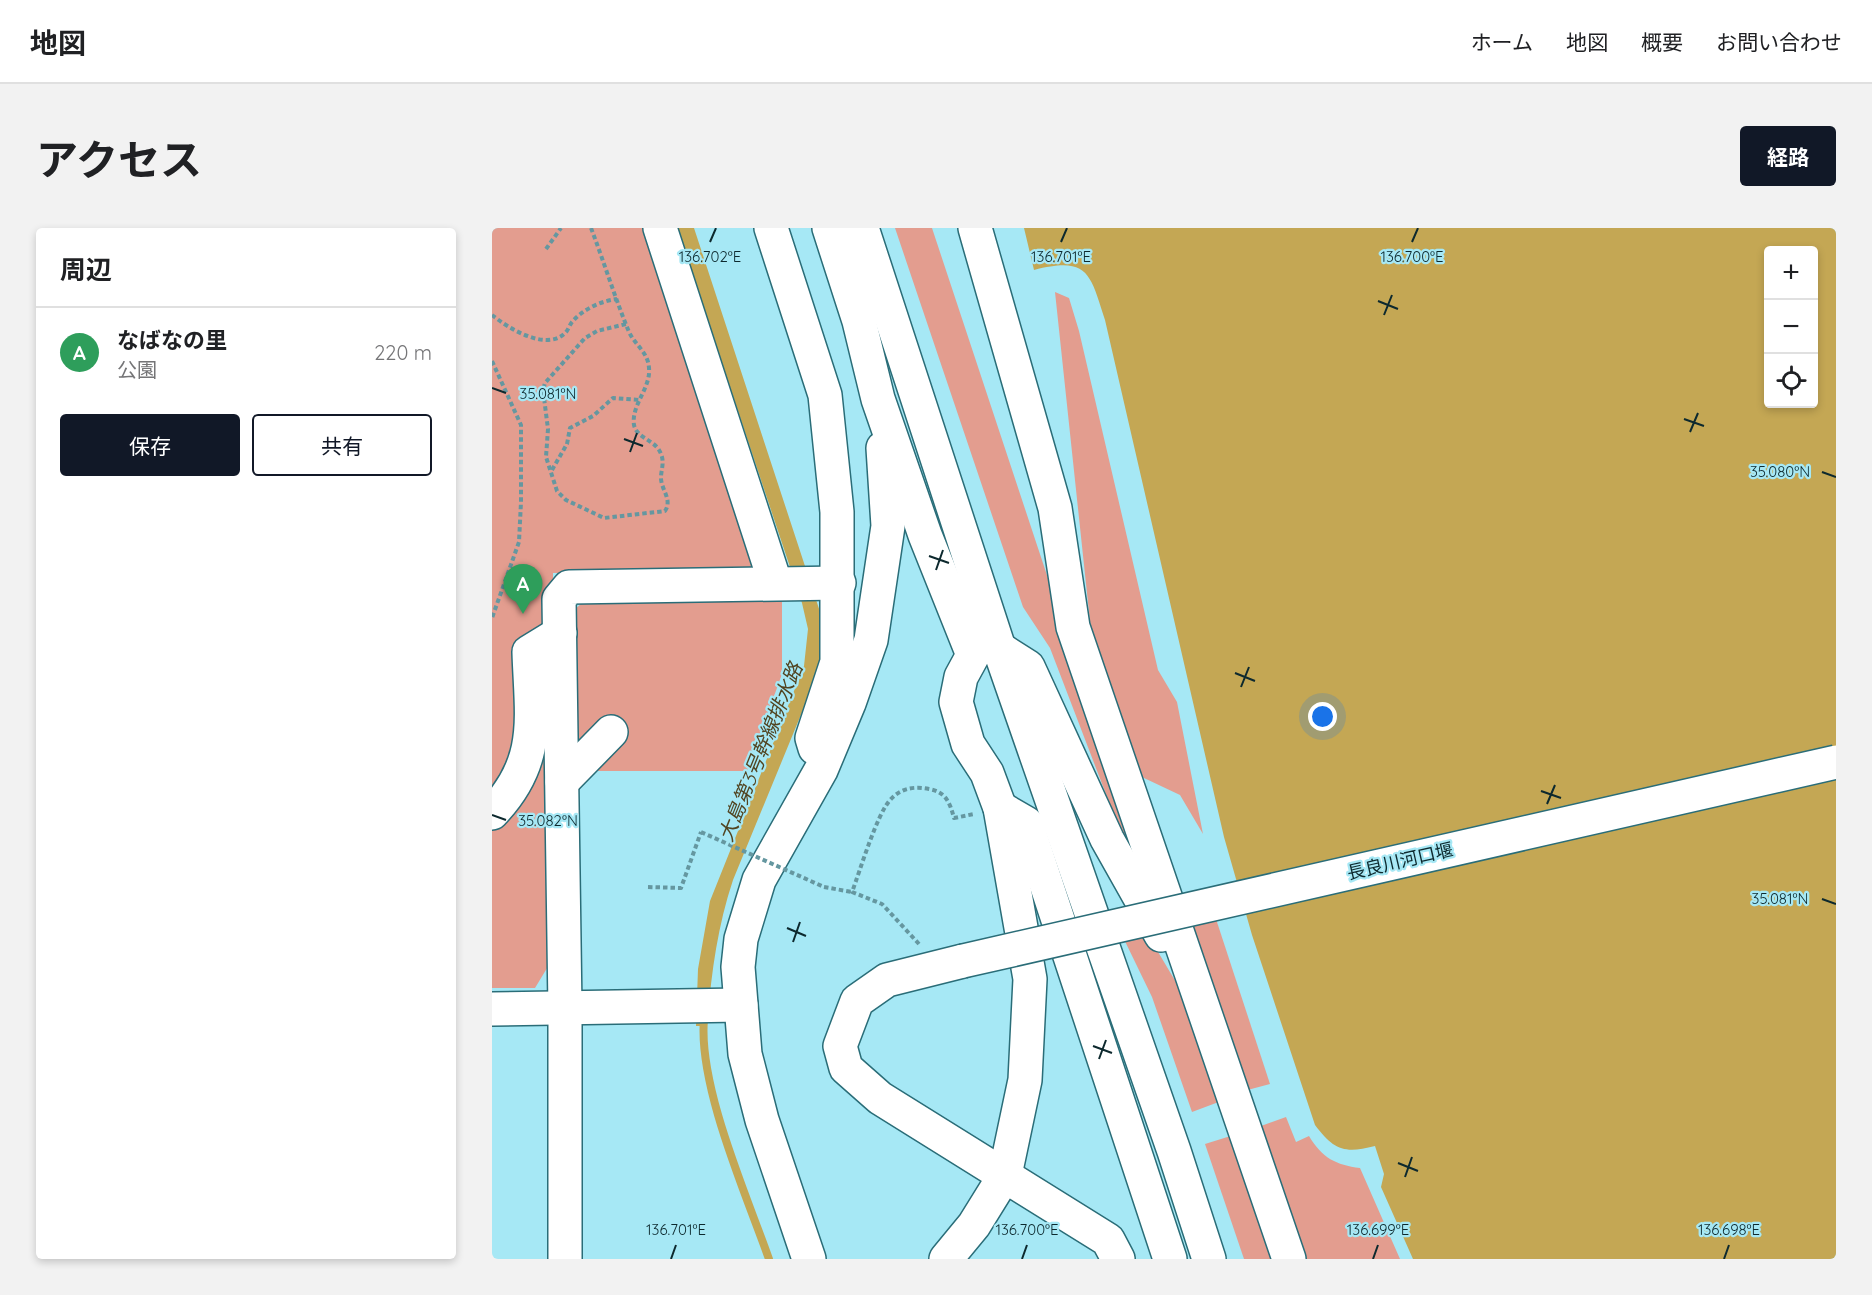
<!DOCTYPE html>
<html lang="ja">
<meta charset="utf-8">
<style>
:root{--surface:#fff;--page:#f2f2f2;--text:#202124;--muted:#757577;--line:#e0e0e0;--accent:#111827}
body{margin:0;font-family:Quicksand,"Noto Sans JP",sans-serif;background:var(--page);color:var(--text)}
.controls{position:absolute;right:18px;top:18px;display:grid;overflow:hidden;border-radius:6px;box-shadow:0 3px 9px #0003}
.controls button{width:54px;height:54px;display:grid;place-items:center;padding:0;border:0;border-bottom:2px solid var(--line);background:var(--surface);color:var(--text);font:30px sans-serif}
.you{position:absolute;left:831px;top:489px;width:21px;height:21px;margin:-15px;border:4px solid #fff;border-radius:50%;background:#1a73e8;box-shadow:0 0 0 9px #1a73e833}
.badge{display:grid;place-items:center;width:39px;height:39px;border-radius:50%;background:var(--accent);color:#fff;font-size:20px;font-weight:700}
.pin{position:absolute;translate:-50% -50px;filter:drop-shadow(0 2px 3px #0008)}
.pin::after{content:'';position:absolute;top:32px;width:21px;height:18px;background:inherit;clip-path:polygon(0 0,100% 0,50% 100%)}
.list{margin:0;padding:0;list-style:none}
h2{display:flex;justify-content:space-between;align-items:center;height:78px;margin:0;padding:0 24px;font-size:26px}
h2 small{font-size:20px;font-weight:400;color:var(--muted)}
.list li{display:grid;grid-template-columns:39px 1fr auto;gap:18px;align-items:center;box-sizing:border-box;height:90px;padding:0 24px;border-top:2px solid var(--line)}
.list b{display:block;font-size:22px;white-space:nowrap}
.list p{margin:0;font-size:20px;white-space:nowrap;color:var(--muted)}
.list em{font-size:20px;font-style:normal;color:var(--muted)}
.actions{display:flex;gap:12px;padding:18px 24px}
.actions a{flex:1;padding:14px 0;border:2px solid var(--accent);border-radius:6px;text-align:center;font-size:21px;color:var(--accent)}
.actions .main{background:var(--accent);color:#fff}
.icon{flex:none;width:33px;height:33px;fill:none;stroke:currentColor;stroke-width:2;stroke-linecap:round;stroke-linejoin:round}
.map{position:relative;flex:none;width:1344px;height:1031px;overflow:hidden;border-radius:6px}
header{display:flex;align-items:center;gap:36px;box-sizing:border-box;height:84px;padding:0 30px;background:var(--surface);border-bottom:2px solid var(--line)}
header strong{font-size:28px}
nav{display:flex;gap:33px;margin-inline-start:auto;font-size:21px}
.intro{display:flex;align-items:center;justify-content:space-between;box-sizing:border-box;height:144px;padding:0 36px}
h1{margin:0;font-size:42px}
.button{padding:15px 27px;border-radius:6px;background:var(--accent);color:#fff;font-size:21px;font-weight:700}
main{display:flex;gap:36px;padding:0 36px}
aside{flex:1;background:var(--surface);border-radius:6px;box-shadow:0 3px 9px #0003}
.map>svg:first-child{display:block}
.green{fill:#e39d8f}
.water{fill:#c4a754;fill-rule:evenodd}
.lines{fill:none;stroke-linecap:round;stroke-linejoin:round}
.stream{stroke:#c4a754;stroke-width:8}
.minor-casing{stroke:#2a6d78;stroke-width:36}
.path{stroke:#6597a0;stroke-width:4;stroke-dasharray:4.5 3;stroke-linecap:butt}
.minor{stroke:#fff;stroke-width:33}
.minor-bridge-casing{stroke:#2a6d78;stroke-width:36;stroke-linecap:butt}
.path-bridge{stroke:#6597a0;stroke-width:4;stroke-dasharray:4.5 3;stroke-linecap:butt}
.minor-bridge{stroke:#fff;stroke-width:33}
.ticks{fill:none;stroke:#0d292e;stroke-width:2}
.labels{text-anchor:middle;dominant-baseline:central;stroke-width:4.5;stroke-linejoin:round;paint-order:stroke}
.street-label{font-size:18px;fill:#0d292e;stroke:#a6e8f5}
.water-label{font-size:20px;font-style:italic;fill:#514421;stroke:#a6e8f5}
.ticks-label{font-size:15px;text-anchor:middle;fill:#0d292e;stroke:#a6e8f5;stroke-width:4.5;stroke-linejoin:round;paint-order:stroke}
</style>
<header>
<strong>地図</strong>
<nav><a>ホーム</a><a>地図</a><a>概要</a><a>お問い合わせ</a></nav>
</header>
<div class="intro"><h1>アクセス</h1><a class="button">経路</a></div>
<main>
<aside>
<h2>周辺<small></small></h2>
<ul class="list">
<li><span class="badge" style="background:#2e9e5b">A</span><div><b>なばなの里</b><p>公園</p></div><em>220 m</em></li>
</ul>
<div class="actions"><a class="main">保存</a><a>共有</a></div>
</aside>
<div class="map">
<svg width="1344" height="1031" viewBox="0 0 1344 1031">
<rect width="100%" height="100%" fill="#a6e8f5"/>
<g class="green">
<path d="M0,0H159L266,327L258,342L61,345L63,727L43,760H0Z"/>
<path d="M403,0H440L640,604L630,608L558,420L531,379Z"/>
<path d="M563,64L577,70L587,103L666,442L685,474L711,606L688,567L652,550L636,536L602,431Z"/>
<path d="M290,370V446L255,543H78V386L94,371Z"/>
<path d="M724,691L778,856L748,864L689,696Z"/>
<path d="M650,697L697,776L732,872L700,884L660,769L629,705Z"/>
<path d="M794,889L804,914L817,908C830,930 844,937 868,940L908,1031H804L769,898Z"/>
<path d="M745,906L786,1031H752L713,916Z"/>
</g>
<g class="water">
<path d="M185,0H202L332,396L329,438L241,652C225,700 219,748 215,798H204L206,741L218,673L312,438L316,401L310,375Z"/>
<path d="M532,0H1344V1031H921L889,959L892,946L883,918C852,926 842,922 823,897L760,707L732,609L613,92C598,46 597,28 542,42ZM1276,22H1322V176H1276Z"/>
</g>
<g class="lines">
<path class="stream" d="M212,791C206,858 254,966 277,1031"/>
<g class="minor-casing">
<g id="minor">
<path d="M168,0L283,354"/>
<path d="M279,0L333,167L345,284V434L320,510L323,520"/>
<path d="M337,0L367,93L386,171L433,307L481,427L469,449L464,474L476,516L495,545L508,580L538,751L533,852L513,947L482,997L454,1031"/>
<path d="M370,0L507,420L682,923L717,1031"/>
<path d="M483,0L563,280L581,399L797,1031"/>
<path d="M511,423L536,439L615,611L669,707"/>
<path d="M70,554L119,504"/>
<path d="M508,580L534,595L678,1031"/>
<path d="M0,585C50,533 39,489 37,424L68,405"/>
<path d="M471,733L395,752L365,773L348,818L354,840L388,870L616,1012L626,1031"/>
<path d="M0,781L249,777"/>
<path d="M73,1031V781L67,371L77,359L347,355"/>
<path d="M317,1031L270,892L253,826L246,739L249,711L267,652L329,542L357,475L379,412L396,298L391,220"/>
</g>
</g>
<g class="path">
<path d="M99,0C112,34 123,70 137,104C143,117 156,124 157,140C159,160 139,177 142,197C145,210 160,211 167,222C173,232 170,238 169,248C168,261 181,271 173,283L112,290L74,272L65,263L54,229L56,201L51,162L53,155L93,110L105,103L134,96"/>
<path d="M54,21L69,0"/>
<path d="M0,87C16,100 53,123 72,106C76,103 77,98 80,94C91,81 109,73 125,71"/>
<path d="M0,133L29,197V274L27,314L0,390"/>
<path d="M60,242L75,216L78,200L101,188L121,170L148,172"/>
<path d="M156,659L189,660L209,604"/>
<path d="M332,659L360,664"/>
<path d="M427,716L390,676L360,664C368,643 385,585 399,571C409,560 423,558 437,561C454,564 458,575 462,590L482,586"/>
</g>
<use href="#minor" class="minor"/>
<g class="minor-bridge-casing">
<path id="minor-bridge" d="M471,733L1344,534"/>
</g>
<path class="path-bridge" d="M209,604L332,659"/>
<use href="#minor-bridge" class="minor-bridge"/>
</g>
<path class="ticks" d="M218,14L224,0M569,14L575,0M920,14L926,0M886,73L906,81M892,87L900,67M0,160L14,165M1192,191L1212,198M1198,204L1206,185M132,211L151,218M138,224L145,205M1330,244L1344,249M437,328L457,335M444,342L451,322M743,445L763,453M749,459L757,439M1049,563L1069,570M1055,576L1063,557M0,587L14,592M1330,671L1344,676M295,700L314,708M301,714L308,694M601,818L620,825M607,831L614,812M906,935L926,943M913,949L920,929M179,1031L184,1017M530,1031L535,1017M881,1031L886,1017M1232,1031L1237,1017"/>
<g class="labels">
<g class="street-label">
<text transform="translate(908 633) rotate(-13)">長良川河口堰</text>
</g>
<g class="water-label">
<text transform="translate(268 524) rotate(-68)">大島第3号幹線排水路</text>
</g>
</g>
<g class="ticks-label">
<text x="218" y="34">136.702°E</text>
<text x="569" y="34">136.701°E</text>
<text x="920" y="34">136.700°E</text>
<text x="56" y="171">35.081°N</text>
<text x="1288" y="249">35.080°N</text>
<text x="56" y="598">35.082°N</text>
<text x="1288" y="676">35.081°N</text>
<text x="184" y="1007">136.701°E</text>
<text x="535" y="1007">136.700°E</text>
<text x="886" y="1007">136.699°E</text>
<text x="1237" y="1007">136.698°E</text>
</g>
</svg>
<div class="controls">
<button>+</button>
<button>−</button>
<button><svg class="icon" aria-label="locate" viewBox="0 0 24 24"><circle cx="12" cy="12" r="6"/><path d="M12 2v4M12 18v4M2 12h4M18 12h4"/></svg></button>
</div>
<div class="you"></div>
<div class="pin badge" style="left:31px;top:386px;background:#2e9e5b">A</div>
</div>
</main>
